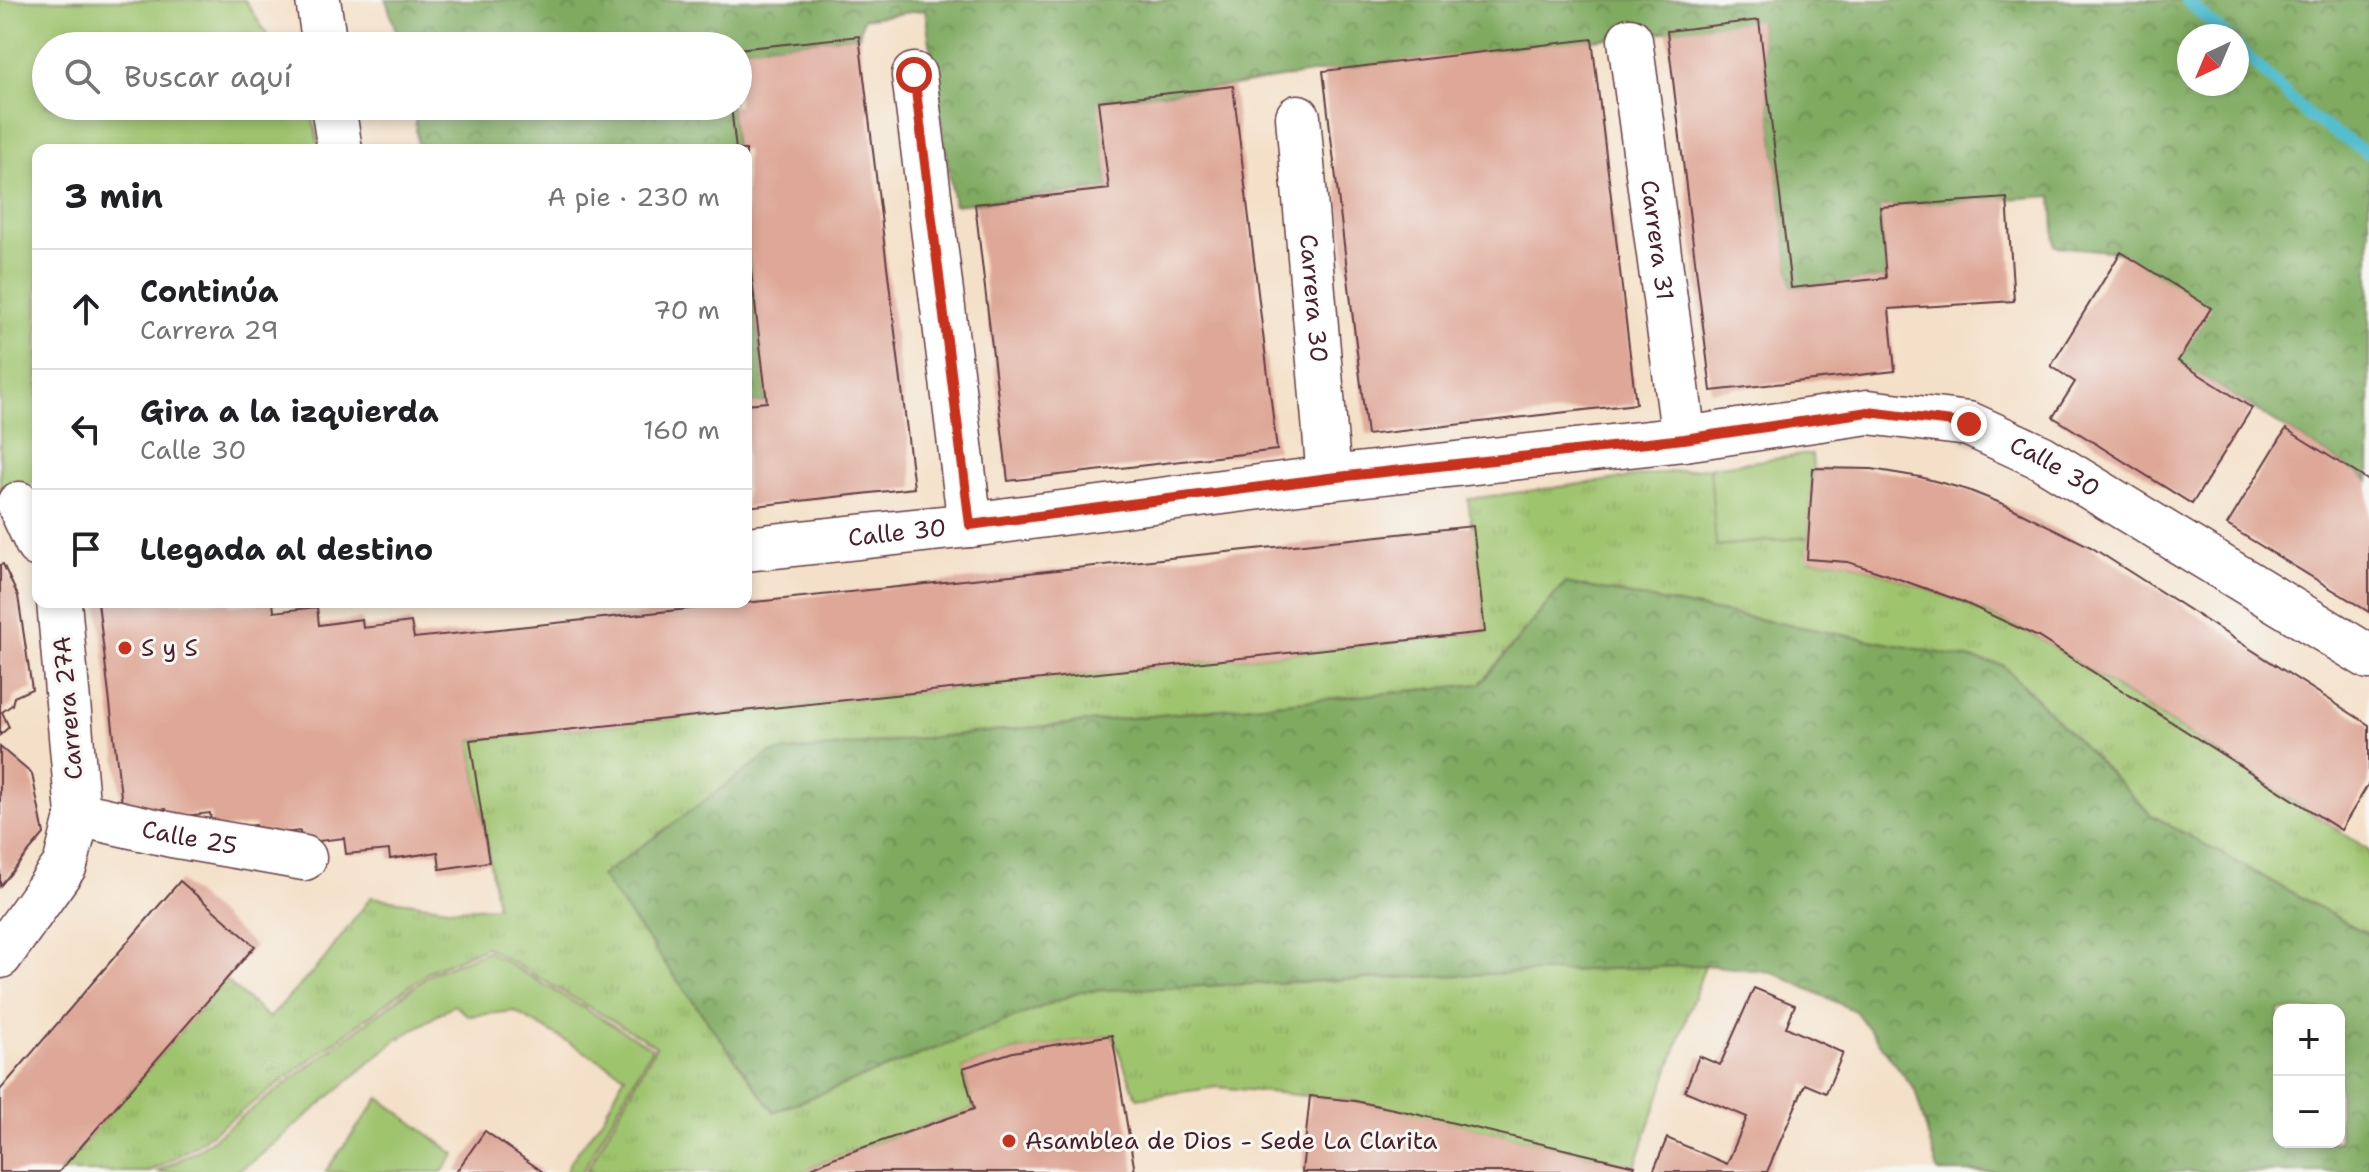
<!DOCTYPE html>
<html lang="es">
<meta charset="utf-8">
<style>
:root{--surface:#fff;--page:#f6f6f6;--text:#202124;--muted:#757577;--line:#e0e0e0}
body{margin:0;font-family:"Shantell Sans",sans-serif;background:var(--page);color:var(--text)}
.controls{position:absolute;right:24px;bottom:24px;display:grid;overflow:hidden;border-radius:16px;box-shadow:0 4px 12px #0003}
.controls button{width:72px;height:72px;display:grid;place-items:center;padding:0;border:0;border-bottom:2px solid var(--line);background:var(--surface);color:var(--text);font:40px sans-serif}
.compass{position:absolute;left:2177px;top:24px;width:72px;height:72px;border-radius:50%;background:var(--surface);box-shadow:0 4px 12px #0003;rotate:224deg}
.stop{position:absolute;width:24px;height:24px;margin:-18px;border:6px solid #c8321e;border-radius:50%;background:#fff}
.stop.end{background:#c8321e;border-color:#fff;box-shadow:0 2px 8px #0008}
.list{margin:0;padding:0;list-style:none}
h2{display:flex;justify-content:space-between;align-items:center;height:104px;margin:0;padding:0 32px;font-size:34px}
h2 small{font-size:26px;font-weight:400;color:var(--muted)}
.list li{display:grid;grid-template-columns:52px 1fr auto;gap:24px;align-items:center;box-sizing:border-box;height:120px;padding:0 32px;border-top:2px solid var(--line)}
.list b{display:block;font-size:30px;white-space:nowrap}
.list p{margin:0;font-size:26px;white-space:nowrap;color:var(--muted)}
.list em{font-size:26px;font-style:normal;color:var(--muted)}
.icon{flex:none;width:44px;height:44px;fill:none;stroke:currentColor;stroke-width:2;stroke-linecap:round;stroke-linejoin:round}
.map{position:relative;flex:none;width:2369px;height:1172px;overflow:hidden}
.search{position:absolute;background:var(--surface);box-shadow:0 4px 12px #0003;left:32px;top:32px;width:720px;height:88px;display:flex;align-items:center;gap:20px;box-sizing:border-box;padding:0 28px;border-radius:44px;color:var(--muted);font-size:30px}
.panel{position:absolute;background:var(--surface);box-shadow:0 4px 12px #0003;left:32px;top:144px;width:720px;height:464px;border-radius:16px}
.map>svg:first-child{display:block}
.grass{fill:url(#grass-tufts);stroke:#74724c;stroke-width:2}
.forest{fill:url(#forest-crowns);stroke:#646446;stroke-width:2;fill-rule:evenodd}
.green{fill:#9fc46e;stroke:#74724c;stroke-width:2}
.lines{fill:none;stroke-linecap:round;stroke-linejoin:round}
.stream{stroke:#53becf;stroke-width:12}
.building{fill:#dea797}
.minor-casing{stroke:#643c43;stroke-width:47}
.minor{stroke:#fff;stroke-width:44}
.route{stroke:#c8321e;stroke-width:10}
.poi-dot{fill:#c8321e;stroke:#f6f6f2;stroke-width:3}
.labels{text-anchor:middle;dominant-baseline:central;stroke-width:6;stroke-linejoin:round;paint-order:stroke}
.street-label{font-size:24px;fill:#4a1f2b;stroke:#f6f6f2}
.poi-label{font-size:24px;fill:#4a1f2b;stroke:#f6f6f2;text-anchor:start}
</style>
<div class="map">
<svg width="2369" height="1172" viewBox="0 0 2369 1172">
<defs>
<pattern id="grass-tufts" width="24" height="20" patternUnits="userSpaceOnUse" patternTransform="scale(2)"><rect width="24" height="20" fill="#9fc46e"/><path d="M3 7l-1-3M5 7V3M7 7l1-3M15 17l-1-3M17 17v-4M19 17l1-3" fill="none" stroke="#8aa85f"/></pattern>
<pattern id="forest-crowns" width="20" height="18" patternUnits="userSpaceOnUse" patternTransform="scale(2)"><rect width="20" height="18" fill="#7faa61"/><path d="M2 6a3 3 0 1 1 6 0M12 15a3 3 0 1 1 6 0" fill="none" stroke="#6a8a50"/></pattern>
</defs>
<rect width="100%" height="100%" fill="#f6f6f2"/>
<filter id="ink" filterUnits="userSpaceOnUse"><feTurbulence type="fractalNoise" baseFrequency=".0125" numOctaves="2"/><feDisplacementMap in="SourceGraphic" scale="16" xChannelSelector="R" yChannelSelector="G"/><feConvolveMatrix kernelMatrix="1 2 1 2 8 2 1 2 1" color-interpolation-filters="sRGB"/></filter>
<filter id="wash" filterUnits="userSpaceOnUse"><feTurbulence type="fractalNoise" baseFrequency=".006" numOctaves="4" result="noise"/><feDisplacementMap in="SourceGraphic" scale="32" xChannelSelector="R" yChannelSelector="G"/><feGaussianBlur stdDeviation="1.8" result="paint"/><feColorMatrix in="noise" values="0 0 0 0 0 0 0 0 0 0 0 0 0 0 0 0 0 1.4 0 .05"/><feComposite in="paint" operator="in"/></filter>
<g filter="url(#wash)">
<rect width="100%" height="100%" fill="#f4e0c8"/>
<path class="grass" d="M1710,467L1717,546L1809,537L1808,559L1848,562L1885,574L1963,602L2038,637L2369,850V935L2151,815L2003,665L1565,583L1480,684L770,753L774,1112L1082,991L1705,965L1635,1166L1355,1101L1218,1087L1137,1098L1112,1035L1013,1052L963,1068L974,1109L833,1158L803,1172H586L656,1046L486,947L431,970L195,1146L150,1172H59L225,980L269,1018L322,962L371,897L455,909L497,907L470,740L1485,632L1468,499Z"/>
<g class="forest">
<path d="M386,0H2369V481L2178,361L2121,252L2055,246L2052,196L1880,207L1886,278L1791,288L1759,21L1323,71L1233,86L1099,101L1109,189L954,205L925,10L863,19L859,36L738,49V46H401ZM2189,36H2237V84H2189Z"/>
<path d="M414,106H731L736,150H418Z"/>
<path d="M746,231L767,402L746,404Z"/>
<path d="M1565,583L2003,665L2151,815L2369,935V1172H1940L1938,1171L1915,1090L1855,1011L1772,972L1705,965L1082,991L774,1112L601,876L770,753L1480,684ZM2339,1010V1142H2279V1010Z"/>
</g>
<g class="green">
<path d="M0,0H245L274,46H46V106H310L320,150H38V482L14,488L0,497Z"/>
<path d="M1812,454L1813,468L1809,537L1716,546L1710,467Z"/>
<path d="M487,951L652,1048L582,1172H566L569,1164L604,1116L625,1075L514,1011L469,1016L454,1005L395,1041L256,1159L236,1172H157L198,1150L432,973Z"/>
<path d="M379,1098L455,1154L442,1172H325Z"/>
</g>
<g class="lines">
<g class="stream">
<path d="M2186,0L2227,36"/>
<path d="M2237,46L2309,116L2369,154"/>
</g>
</g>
<g id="blocks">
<g class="building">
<path d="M1759,20L1791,288L1886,278L1880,207L2007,198L2014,301L1889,309L1895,371L1711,391L1667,31Z"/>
<path d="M859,36L914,488L746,507V404L767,402L746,231V150H736L731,106H738V49Z"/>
<path d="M1592,39L1636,404L1367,435L1323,71Z"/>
<path d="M1233,86L1277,450L1008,481L975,204L1109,189L1098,101Z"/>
<path d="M2121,252L2211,308L2178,361L2252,408L2192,504L2053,417L2075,382L2051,366Z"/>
<path d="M2286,429L2369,481V612L2227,525Z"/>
<path d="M1813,468L1872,469L1920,477L1968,490L2008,506L2091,547L2369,725V783L2341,830L2038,637L1963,602L1885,574L1848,562L1807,559Z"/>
<path d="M1473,526L1485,632L470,740L489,862L440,869L438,852L390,859L389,850L346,854L344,838L301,843L300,831L257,836L255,825L212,830L210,813L167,818L166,809L123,813L98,602H229L230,606L273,602L274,612L317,607L319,625L362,619L363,628L411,622L414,638Z"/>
<path d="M3,564L18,596L32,689L14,697L12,705L2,712L9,727L0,735V565Z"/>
<path d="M0,747L32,774L44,834L0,886Z"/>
<path d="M180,881L255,946L59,1172H0V1090Z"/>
<path d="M1754,988L1795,1005L1786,1027L1843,1053L1826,1093L1805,1084L1767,1172H1653L1667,1138L1727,1164L1747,1117L1685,1091L1699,1056L1720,1065Z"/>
<path d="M1112,1035L1135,1172H803L833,1158L974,1109L963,1068L1013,1052Z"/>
<path d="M1310,1096L1355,1101L1403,1111L1635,1166L1632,1172H1302Z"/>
<path d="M485,1131L543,1172H456Z"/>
</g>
</g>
</g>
<g filter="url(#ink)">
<use href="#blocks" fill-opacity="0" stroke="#643c43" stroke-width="2"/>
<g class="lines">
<g class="minor-casing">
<g id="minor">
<path d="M318,0L325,46"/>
<path id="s1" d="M1630,40L1684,439"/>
<path d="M914,75L970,525"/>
<path d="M333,106L340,150"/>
<path id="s2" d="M1298,117L1329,478"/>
<path d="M19,504L38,545"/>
<path id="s3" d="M746,549L970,525L1329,478L1684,439L1868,412L1969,424L2041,457L2369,657"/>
<path id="s4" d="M78,814L172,835L304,858"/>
<path d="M0,956L65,865L78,814L59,602"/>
</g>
</g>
<use href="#minor" class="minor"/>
</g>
</g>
<g class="lines" filter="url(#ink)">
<path class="route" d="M914,75L970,525L1329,478L1684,439L1868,412L1969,424"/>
</g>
<g class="poi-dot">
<circle cx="125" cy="648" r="8"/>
<circle cx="1009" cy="1141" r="8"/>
</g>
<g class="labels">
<g class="street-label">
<text stroke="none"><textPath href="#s1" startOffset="202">Carrera 31</textPath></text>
<text stroke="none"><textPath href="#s2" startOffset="182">Carrera 30</textPath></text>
<text stroke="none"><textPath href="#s3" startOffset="1328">Calle 30</textPath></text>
<text stroke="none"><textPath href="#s3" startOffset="152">Calle 30</textPath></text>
<text transform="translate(68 708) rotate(-95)">Carrera 27A</text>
<text stroke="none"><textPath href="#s4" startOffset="114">Calle 25</textPath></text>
</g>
<g class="poi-label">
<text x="141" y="648">S y S</text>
<text x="1025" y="1141">Asamblea de Dios - Sede La Clarita</text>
</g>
</g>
</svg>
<div class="controls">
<button>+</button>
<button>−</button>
</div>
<svg class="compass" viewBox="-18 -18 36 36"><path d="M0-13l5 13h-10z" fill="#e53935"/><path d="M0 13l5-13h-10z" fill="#757577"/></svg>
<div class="stop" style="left:914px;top:75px"></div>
<div class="stop end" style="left:1969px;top:424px"></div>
<div class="search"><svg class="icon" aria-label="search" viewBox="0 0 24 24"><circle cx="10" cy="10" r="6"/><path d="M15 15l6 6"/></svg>Buscar aquí</div>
<section class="panel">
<h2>3 min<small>A pie · 230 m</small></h2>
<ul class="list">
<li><svg class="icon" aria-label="ahead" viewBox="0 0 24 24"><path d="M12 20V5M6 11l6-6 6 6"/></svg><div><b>Continúa</b><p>Carrera 29</p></div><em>70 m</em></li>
<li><svg class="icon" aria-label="left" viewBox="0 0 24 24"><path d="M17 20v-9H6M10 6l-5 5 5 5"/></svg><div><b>Gira a la izquierda</b><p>Calle 30</p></div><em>160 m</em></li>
<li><svg class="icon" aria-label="arrive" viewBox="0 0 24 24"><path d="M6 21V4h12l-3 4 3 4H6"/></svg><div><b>Llegada al destino</b></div></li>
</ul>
</section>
</div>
